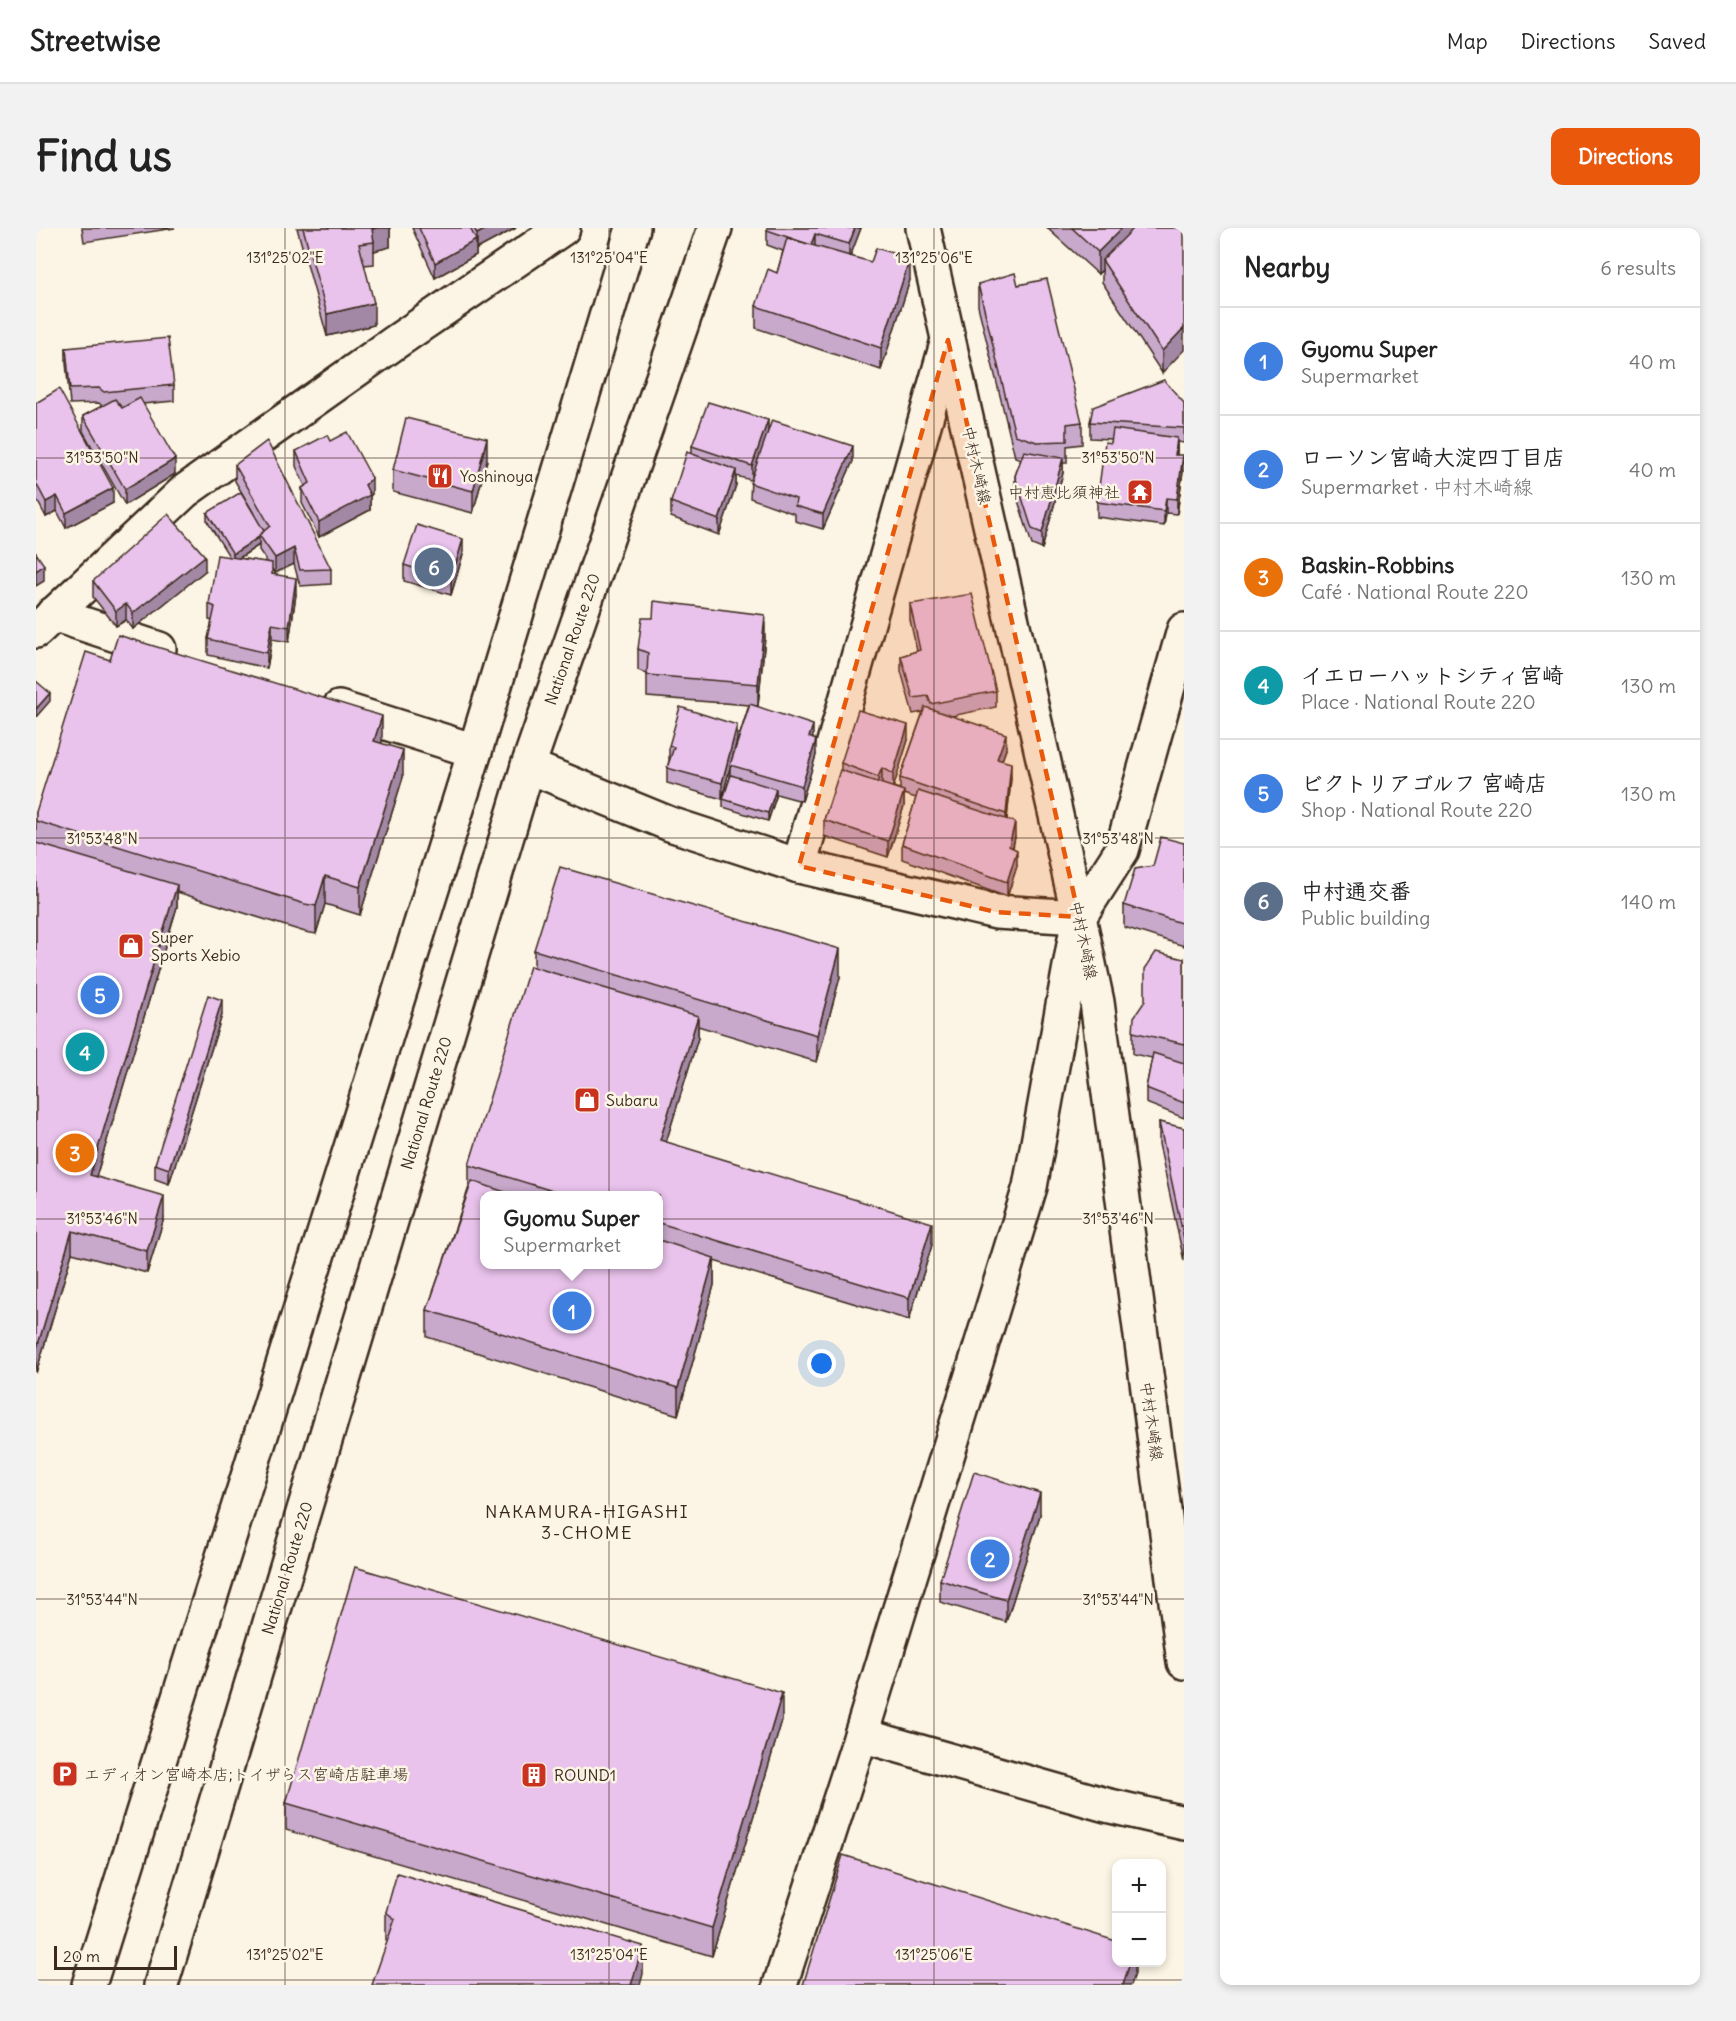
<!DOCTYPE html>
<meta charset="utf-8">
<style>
:root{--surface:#fff;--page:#f2f2f2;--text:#222;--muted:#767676;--line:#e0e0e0;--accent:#ea580c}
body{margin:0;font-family:Delius,"Klee One",sans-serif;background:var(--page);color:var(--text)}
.controls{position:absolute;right:18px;bottom:18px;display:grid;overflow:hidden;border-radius:12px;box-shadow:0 3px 9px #0003}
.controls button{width:54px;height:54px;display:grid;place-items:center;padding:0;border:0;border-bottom:2px solid var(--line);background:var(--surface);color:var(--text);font:30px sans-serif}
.scale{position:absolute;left:18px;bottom:15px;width:123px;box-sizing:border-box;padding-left:6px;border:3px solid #3b2a1e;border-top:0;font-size:16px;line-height:21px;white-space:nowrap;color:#3b2a1e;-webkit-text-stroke:4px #fcf5e5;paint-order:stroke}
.you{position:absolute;left:786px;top:1136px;width:21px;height:21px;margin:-15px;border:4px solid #fff;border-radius:50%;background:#1a73e8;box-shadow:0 0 0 9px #1a73e833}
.badge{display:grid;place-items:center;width:39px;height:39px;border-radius:50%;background:var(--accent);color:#fff;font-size:20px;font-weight:700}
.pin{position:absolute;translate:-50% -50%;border:3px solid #fff;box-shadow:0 2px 6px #0006}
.popup{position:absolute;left:444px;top:963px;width:183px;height:78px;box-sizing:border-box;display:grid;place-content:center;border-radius:12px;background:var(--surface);filter:drop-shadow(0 2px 4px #0005);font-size:20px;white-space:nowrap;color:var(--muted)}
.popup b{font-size:22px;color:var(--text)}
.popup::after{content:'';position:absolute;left:50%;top:100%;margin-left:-12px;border:12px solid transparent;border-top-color:var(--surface)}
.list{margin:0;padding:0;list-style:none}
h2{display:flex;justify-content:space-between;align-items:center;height:78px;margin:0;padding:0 24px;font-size:26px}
h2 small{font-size:20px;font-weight:400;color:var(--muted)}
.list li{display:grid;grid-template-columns:39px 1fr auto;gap:18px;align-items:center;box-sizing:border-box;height:108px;padding:0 24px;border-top:2px solid var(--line)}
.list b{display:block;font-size:22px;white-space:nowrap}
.list p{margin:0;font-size:20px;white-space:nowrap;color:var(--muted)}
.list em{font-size:20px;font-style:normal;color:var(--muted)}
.map{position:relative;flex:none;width:1148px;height:1757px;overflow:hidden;border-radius:12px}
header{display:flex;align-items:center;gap:36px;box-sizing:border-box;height:84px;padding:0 30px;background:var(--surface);border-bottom:2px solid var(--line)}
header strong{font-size:28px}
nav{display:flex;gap:33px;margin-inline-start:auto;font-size:21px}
.intro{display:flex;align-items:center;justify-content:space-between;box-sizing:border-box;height:144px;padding:0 36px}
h1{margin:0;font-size:42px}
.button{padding:15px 27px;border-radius:12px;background:var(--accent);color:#fff;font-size:21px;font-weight:700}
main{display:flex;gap:36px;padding:0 36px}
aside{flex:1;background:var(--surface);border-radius:12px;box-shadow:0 3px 9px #0003}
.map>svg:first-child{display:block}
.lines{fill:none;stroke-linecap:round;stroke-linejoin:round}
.minor-casing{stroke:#3b2a1e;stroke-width:38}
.major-casing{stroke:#3b2a1e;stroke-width:38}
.highway-casing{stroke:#3b2a1e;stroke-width:38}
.minor{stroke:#fcf5e5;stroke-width:33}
.major{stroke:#fcf5e5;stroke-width:33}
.highway{stroke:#fcf5e5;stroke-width:33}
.wall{fill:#c8a8cb;stroke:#3b2a1e;stroke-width:1.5;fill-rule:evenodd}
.shaded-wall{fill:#a388a5;stroke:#3b2a1e;stroke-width:1.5}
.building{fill:#e9c3ec;stroke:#3b2a1e;stroke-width:1.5}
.marked{fill:#e8590c;fill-opacity:0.2;stroke:#e8590c;stroke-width:4.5;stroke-dasharray:12 8;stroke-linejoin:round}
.ticks{fill:none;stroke:#3b2a1e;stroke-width:1.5;stroke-opacity:0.45}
.labels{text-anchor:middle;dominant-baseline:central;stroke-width:5;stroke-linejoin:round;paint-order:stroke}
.street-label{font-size:16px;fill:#3b2a1e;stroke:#fcf5e5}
.poi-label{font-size:16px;fill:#3b2a1e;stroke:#fcf5e5;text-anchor:start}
.neighbourhood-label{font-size:18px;letter-spacing:1.5px;fill:#3b2a1e;stroke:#fcf5e5}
.ticks-label{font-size:15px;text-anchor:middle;fill:#3b2a1e;stroke:#fcf5e5;stroke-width:5;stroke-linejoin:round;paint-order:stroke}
</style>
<header>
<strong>Streetwise</strong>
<nav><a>Map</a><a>Directions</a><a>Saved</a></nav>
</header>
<div class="intro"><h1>Find us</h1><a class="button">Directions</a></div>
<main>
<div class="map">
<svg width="1148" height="1757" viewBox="0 0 1148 1757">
<rect width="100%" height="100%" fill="#fcf5e5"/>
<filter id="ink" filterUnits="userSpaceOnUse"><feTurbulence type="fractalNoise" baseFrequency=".0167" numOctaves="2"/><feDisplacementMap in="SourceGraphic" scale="12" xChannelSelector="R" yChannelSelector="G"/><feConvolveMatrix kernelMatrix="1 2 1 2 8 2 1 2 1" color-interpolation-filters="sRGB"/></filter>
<g filter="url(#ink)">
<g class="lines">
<g class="minor-casing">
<g id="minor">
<path d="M17,386L123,421"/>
<path d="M0,403L149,263L361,113L527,0"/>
<path d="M303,480L439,523"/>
<path d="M492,538L634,596L763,638L960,684L1043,689"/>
<path d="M763,638L912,112"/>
<path d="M825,1507L1070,1577L1148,1595"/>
<path d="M744,1757L825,1507L994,959L1043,689L1086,622L1148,402"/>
</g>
</g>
<g class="major-casing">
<path id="major" d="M887,0L1043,689L1061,774L1148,1434"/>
</g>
<g class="highway-casing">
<g id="highway">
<path d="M53,1757L439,523L597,0"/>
<path d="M125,1757L492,538L679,0"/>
</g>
</g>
<use href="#minor" class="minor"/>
<use href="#major" class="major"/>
<use href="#highway" class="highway"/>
</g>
<g class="wall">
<path d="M46,0H139L48,14Z"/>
<path d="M261,0H354V19L338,23V36L328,37L338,97L291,108Z"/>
<path d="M376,0H480L441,21L440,19V27L399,50Z"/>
<path d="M731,0H825L814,28L874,52L845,142L720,100V78L741,45L747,23L731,17Z"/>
<path d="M1011,0H1148L1126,145L1066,54V42L1062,46Z"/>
<path d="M942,56L982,57L1046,194V216L1031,218V235H1027V245L1006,321L996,317L979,263V248L985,231L979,229L942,78Z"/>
<path d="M30,120L138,157V173L107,176L139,246L89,277L47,203V188L66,178L63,175L34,176L30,135Z"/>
<path d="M0,175L77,275L30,300L21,283L10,289L0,270Z"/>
<path d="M1148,175V215L1141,214V227L1147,243L1141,286L1130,285L1128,298L1061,289V274L1076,211L1054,210V194Z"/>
<path d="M732,205L817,233L787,301L759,293V286L714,270L715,252L700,248V257L683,307L635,289V274L656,226V218Z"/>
<path d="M294,213L336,266L334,268V282L283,309L266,275V260L269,258L260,238V223Z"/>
<path d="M451,232L437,285L357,264V242Z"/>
<path d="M199,237L295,341V356L264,358L258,336L239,345L236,341V346L260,366L253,414L236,411L231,440L172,427V411L176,393L173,392V376L193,328L171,293V285L220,289L199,253ZM223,317V322L232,335L203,330Z"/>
<path d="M427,326L415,367L368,353V337Z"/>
<path d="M169,343L97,401L90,392L80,398L57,369V353Z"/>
<path d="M874,376L960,463V479L915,488L970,521L966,532L975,550L971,591L979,609L977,620L981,638L971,669L866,631V616L880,570L868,566V578L852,629L788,608V592L805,543V535L872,512L857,559L864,561V550L887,484L877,486L865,443V428L881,423L874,392Z"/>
<path d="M729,409L722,478H720L777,511L780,527L766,573L740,566V569L732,593L687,579V571L694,549V538L686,571L631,555V540L633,533V518L701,512L697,528L713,477L611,469V446L602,442V421Z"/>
<path d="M346,516L367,549L324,687L289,676L280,706L269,704L141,664V679L60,949L128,990L111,1045L36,1025L0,1145V584Z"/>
<path d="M1148,615V718L1088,699V677L1117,638Z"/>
<path d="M498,722L804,749L781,834L662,798V810L630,914L896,1017L873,1092L678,1033V1057L642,1187L391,1109V1082L433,959V937L498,739ZM449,968H623V1036Z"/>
<path d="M1148,731V890L1110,875V860L1116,830L1097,826V804Z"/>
<path d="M186,787L133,956L119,951V936Z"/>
<path d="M1123,894L1148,900V1033L1123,916Z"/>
<path d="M1004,1287L970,1394L904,1374V1352Z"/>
<path d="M746,1492L676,1728L250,1602V1575Z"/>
<path d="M350,1684L607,1746L351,1713L350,1712Z"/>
</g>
<g class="shaded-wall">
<path d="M341,0H354V19L338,23V14L336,1Z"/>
<path d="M452,0H480L441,21V6Z"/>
<path d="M819,0H825L813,32V16Z"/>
<path d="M1086,0H1108L1066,32V42L1062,46V24Z"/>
<path d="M779,6V21L775,17Z"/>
<path d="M440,12V27L399,50V35Z"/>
<path d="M874,30V52L845,142V120Z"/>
<path d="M338,75V97L291,108V86Z"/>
<path d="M1148,100V122L1126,145V123Z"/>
<path d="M732,192V208L716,253V238Z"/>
<path d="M451,210V232L437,285V263Z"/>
<path d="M1141,210V225L1139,242V227Z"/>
<path d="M817,218V233L787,301V286Z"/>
<path d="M1147,227V243L1141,286V271Z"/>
<path d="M1027,230V245L1006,321V305Z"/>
<path d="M139,231V246L89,277V261Z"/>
<path d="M700,242V257L683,307V292Z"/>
<path d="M336,250V266L334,268V282L283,309V294L329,257Z"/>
<path d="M77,260V275L30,300V285Z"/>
<path d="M21,268V283L10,289V274Z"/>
<path d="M1130,270V285L1128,298V283Z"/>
<path d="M223,309V317L197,334V326Z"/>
<path d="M427,311V326L415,367V352Z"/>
<path d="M258,320V336L239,345V330Z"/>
<path d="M169,328V343L97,401V385Z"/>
<path d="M8,337V353L0,358V343Z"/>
<path d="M260,350V366L253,414V399Z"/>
<path d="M90,376V392L80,398V383Z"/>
<path d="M729,387V409L722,478V456Z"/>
<path d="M236,396V411L231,440V425Z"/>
<path d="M14,465V473L0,489V481Z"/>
<path d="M346,488V516L338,513Z"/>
<path d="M701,497V512L686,571V555Z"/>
<path d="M777,497V512L773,509Z"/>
<path d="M872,497V512L857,561V546Z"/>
<path d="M970,506V521L961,547V531Z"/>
<path d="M780,512V527L766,573V558Z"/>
<path d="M367,522V549L324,687V659Z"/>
<path d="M975,535V550L970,601V586Z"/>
<path d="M846,540V555L842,564V549Z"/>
<path d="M740,561V569L732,593V585Z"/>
<path d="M868,563V578L852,629V613Z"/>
<path d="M979,594V609L973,633V618Z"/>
<path d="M981,622V638L971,669V654Z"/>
<path d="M289,648V676L280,706V678Z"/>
<path d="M141,657V679L54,969V947Z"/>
<path d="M804,721V749L781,834V807Z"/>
<path d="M186,772V787L133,956V941Z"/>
<path d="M662,788V810L624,934V912Z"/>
<path d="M128,968V990L111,1045V1023Z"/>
<path d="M896,995V1017L873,1092V1070Z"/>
<path d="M36,1003V1025L0,1145V1123Z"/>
<path d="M678,1030V1057L642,1187V1160Z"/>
<path d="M1004,1265V1287L970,1394V1372Z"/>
<path d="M746,1465V1492L676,1728V1700Z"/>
<path d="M607,1718V1746L604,1757H595Z"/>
<path d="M1094,1734H1099V1746L1095,1757H1087Z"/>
</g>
<g class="building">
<path d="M267,0H341L336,1L338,14L323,16L338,75L291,86Z"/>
<path d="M383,0H434L440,12L399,35Z"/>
<path d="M438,0H452L441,6Z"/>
<path d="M731,0H819L813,16L779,6L775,17L731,2Z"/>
<path d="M1036,0H1086L1062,24Z"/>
<path d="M1098,0H1148V100L1126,123L1066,32Z"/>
<path d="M751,10L835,34L840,20L874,30L845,120L720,78L732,41L741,45Z"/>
<path d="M979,45L982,57L1011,51L1046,194L1031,196V213L1001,214L979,207L942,56Z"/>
<path d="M132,110L138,157L68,164L63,160L34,161L30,120Z"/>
<path d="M1128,152L1148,175V200L1054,194L1057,179Z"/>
<path d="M23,161L77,260L30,285L21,268L10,274L0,255V175Z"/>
<path d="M104,170L139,231L89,261L47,188L79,171L86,180Z"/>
<path d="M672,174L732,192L716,238L656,218Z"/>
<path d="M370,190L451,210L437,263L357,242Z"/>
<path d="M736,192L817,218L787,286L759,278L760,271L714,255Z"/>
<path d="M1077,201L1141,210L1139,227H1147L1141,271L1130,270L1128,283L1061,274L1069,214L1075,215Z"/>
<path d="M311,204L336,250L329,257L334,267L283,294L266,260L274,255L260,223L291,207L294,213Z"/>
<path d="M231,213L295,341L264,342L258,320L239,330L223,307L234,298L199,237Z"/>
<path d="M988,223L1027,230L1006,305L996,301L979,248Z"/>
<path d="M651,224L700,242L683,292L635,274Z"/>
<path d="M205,264L228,303L223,307V309L197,326L171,285Z"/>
<path d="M132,286L169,328L97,385L90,376L80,383L57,353Z"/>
<path d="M381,297L427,311L415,352L368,337Z"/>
<path d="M0,325L8,337L0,343Z"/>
<path d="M181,327L236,335V346L260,350L253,399L236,396L231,425L172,411L179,379L173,376Z"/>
<path d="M936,366L960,463L895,476L892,468L877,470L865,428L884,422L874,376Z"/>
<path d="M618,373L729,387L722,456L611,447L612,425L602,421L606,390H617Z"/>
<path d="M82,407L346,488L338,513L367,522L324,659L289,648L280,678L269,676L0,593V584L50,424L74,432Z"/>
<path d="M0,453L14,465L0,481Z"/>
<path d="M714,476L777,497L773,509L780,512L766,558L694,537Z"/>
<path d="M644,479L701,497L686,555L631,540L638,519L633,518Z"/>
<path d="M889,479L970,506L961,531L975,535L970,586L864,550Z"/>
<path d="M822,482L872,497L857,546L846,540L842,549L805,535Z"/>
<path d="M804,542L868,563L852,613L788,592Z"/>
<path d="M695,547L740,561L732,585L687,571Z"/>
<path d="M882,563L979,594L973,618L981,622L971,654L866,616Z"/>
<path d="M1125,609L1148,615V626L1147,631L1148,632V696L1088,677L1099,641L1117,638Z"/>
<path d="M0,615L141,657L54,947L128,968L111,1023L36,1003L0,1123Z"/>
<path d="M524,639L804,721L781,807L498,722Z"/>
<path d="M1120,724L1148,731V816L1097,804L1098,789L1109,773V741Z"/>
<path d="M494,738L662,788L624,912L896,995L873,1070L623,995V968H533L433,937Z"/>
<path d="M172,767L186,772L133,941L119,936Z"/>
<path d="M1117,825L1148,835V875L1110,860Z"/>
<path d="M1123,894L1148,900V1011Z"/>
<path d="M436,953L481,968H449V1036H623V1012L678,1030L642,1160L391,1082Z"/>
<path d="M938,1244L1004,1265L970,1372L904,1352Z"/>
<path d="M319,1339L746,1465L676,1700L250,1575Z"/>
<path d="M807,1627L1080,1713V1734H1094L1087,1757H767Z"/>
<path d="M361,1645L607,1718L595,1757H336L359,1691L350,1684Z"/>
</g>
</g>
<path class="marked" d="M912,112L1043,689L960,684L763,638Z"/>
<path class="ticks" d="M249,0V1757M573,0V1757M898,0V1757M0,230H1148M0,610H1148M0,991H1148M0,1371H1148M0,1752H1148"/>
<defs>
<g id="restaurant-square" transform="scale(1.35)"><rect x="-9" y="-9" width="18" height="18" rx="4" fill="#c8321e" stroke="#fcf5e5"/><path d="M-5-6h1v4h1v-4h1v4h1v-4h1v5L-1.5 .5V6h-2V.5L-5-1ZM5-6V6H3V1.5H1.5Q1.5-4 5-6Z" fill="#fff"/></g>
<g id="temple-square" transform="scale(1.35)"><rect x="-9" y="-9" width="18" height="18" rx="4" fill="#c8321e" stroke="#fcf5e5"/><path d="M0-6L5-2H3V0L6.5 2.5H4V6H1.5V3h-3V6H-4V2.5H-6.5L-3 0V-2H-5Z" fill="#fff"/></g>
<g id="shop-square" transform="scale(1.35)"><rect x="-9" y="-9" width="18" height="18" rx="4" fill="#c8321e" stroke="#fcf5e5"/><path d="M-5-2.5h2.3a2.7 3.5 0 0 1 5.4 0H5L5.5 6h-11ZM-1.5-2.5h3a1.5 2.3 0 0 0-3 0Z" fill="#fff"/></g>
<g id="parking-square" transform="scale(1.35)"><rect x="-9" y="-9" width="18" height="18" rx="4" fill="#c8321e" stroke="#fcf5e5"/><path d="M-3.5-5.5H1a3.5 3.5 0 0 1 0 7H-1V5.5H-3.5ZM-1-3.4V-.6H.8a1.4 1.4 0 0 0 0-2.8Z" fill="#fff"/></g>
<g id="building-square" transform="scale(1.35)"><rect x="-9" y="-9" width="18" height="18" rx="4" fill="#c8321e" stroke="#fcf5e5"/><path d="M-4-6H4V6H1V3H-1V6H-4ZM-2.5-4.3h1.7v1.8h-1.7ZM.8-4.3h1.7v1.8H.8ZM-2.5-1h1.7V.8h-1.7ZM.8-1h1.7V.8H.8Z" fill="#fff"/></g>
</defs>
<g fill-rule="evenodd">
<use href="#restaurant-square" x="404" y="248"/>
<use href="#temple-square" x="1104" y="264"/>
<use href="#shop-square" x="95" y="718"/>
<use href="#shop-square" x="551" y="872"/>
<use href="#parking-square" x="29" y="1546"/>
<use href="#building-square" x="498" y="1547"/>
</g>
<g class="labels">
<g class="street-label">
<text transform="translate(941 237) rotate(77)">中村木崎線</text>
<text transform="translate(536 411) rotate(-71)">National Route 220</text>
<text transform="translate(1048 712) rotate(78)">中村木崎線</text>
<text transform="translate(390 875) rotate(-73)">National Route 220</text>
<text transform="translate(1116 1193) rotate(82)">中村木崎線</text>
<text transform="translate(251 1340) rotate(-73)">National Route 220</text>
</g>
<g class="poi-label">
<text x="424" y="248">Yoshinoya</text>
<text x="1084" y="264" text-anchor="end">中村恵比須神社</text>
<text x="115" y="709">Super<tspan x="115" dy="18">Sports Xebio</tspan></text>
<text x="570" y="872">Subaru</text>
<text x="48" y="1546">エディオン宮崎本店;トイザらス宮崎店駐車場</text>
<text x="518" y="1547">ROUND1</text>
</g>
<g class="neighbourhood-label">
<text x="551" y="1283">NAKAMURA-HIGASHI<tspan x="551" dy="21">3-CHOME</tspan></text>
</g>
</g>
<g class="ticks-label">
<text x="249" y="35">131°25'02"E</text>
<text x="573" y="35">131°25'04"E</text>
<text x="898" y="35">131°25'06"E</text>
<text x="66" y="235">31°53'50"N</text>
<text x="1082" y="235">31°53'50"N</text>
<text x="66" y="616">31°53'48"N</text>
<text x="1082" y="616">31°53'48"N</text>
<text x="66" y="996">31°53'46"N</text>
<text x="1082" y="996">31°53'46"N</text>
<text x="66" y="1377">31°53'44"N</text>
<text x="1082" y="1377">31°53'44"N</text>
<text x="249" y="1732">131°25'02"E</text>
<text x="573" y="1732">131°25'04"E</text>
<text x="898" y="1732">131°25'06"E</text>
</g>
</svg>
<div class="controls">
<button>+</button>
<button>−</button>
</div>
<div class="scale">20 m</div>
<div class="you"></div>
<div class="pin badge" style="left:536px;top:1083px;background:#3f7fe0">1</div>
<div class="popup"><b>Gyomu Super</b>Supermarket</div>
<div class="pin badge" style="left:954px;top:1331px;background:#3f7fe0">2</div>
<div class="pin badge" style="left:39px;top:925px;background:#e8710a">3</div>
<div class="pin badge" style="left:49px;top:824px;background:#0f9aa8">4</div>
<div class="pin badge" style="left:64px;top:767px;background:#3f7fe0">5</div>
<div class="pin badge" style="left:398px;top:339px;background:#5c6f8a">6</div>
</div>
<aside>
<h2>Nearby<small>6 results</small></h2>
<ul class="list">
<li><span class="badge" style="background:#3f7fe0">1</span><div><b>Gyomu Super</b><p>Supermarket</p></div><em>40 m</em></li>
<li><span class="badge" style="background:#3f7fe0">2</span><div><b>ローソン宮崎大淀四丁目店</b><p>Supermarket · 中村木崎線</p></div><em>40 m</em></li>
<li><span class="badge" style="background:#e8710a">3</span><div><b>Baskin-Robbins</b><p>Café · National Route 220</p></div><em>130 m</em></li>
<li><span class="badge" style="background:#0f9aa8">4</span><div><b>イエローハットシティ宮崎</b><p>Place · National Route 220</p></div><em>130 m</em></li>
<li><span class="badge" style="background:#3f7fe0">5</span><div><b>ビクトリアゴルフ 宮崎店</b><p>Shop · National Route 220</p></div><em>130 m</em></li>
<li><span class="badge" style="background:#5c6f8a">6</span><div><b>中村通交番</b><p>Public building</p></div><em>140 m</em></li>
</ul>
</aside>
</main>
